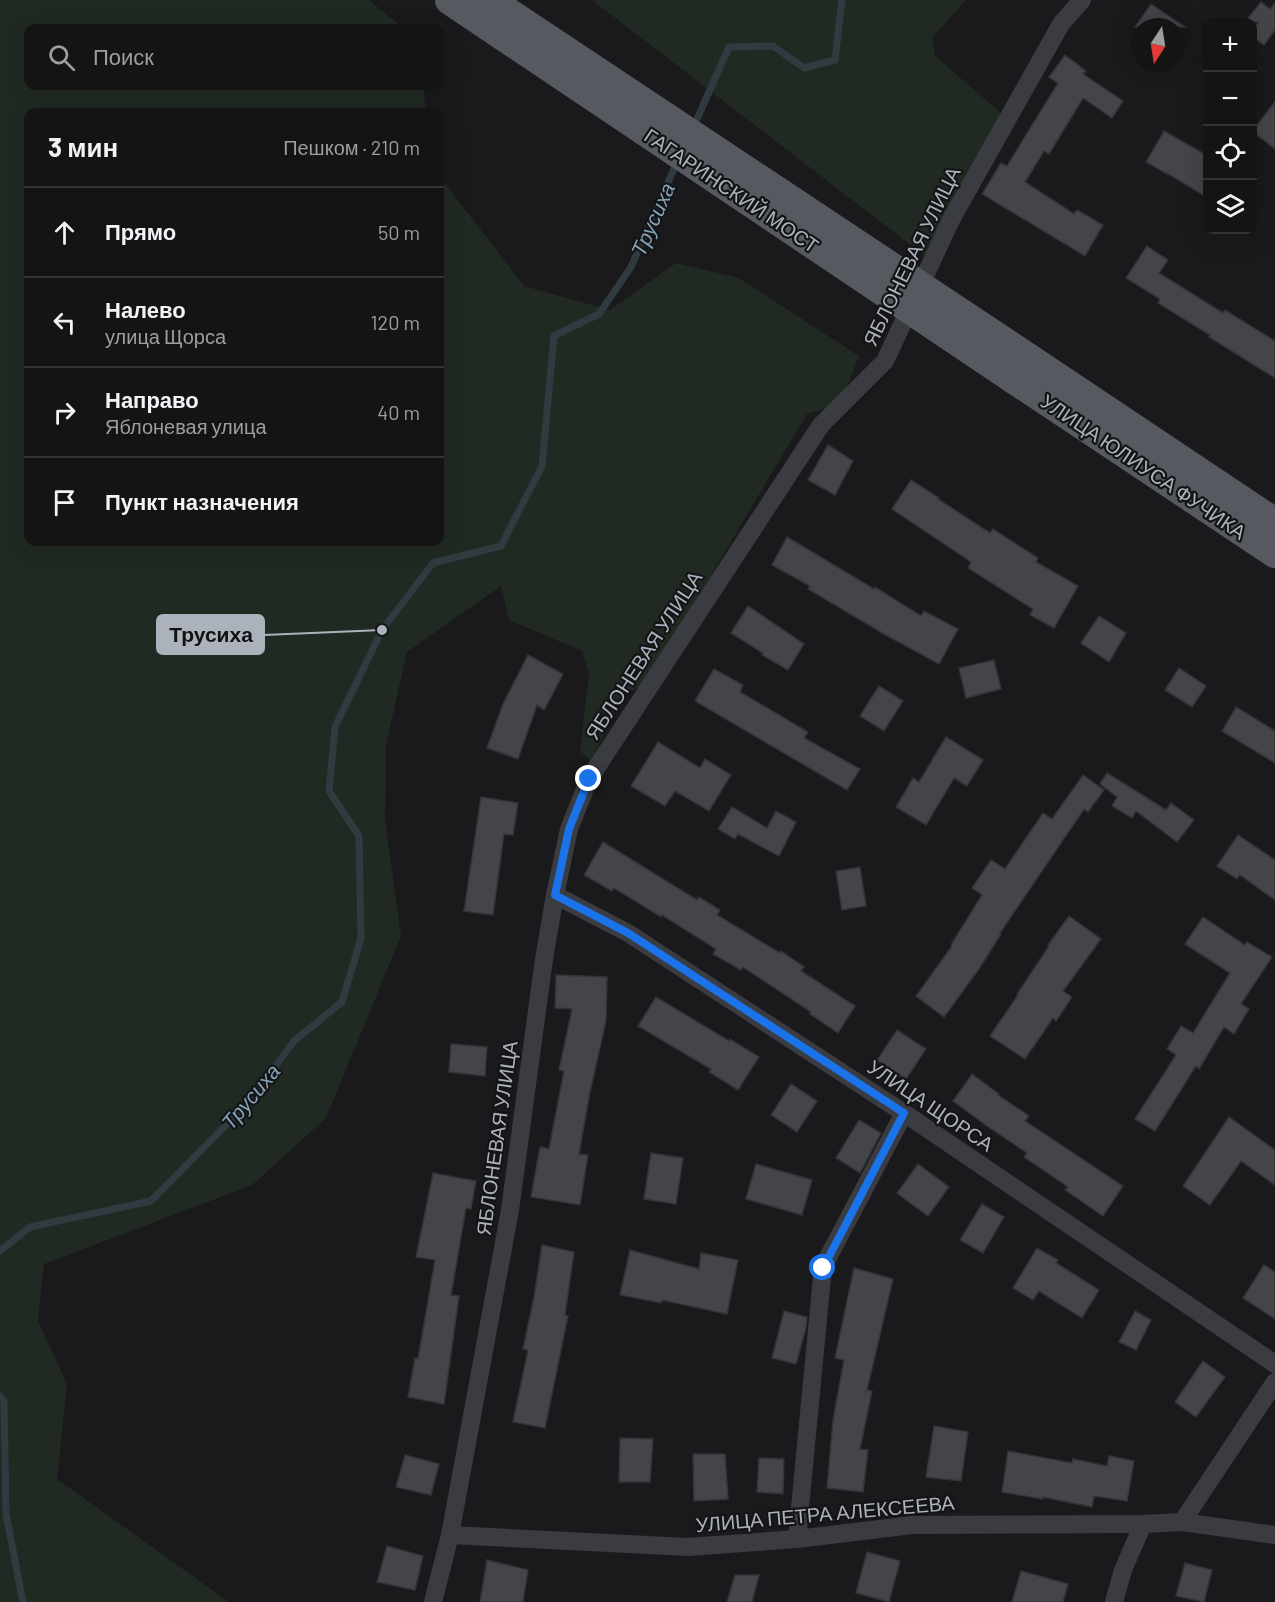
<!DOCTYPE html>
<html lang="ru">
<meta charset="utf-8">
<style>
:root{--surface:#141415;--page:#1d1d1e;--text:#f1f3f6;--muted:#9d9ea0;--line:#333334}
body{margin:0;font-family:Barlow,sans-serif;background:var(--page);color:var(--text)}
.controls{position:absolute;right:18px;top:18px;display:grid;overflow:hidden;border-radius:12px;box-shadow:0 6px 24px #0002}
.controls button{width:54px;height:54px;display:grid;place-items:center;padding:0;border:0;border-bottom:2px solid var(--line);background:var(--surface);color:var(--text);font:30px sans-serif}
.compass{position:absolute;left:1131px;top:18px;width:54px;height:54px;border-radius:50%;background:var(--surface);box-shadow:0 6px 24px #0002;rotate:192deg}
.stop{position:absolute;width:18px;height:18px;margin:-14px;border:4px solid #1a73e8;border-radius:50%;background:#fff}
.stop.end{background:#1a73e8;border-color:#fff;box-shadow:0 2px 6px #0008}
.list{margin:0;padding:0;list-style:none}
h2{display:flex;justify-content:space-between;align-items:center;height:78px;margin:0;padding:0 24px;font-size:26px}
h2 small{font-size:20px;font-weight:400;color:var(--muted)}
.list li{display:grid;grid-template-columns:39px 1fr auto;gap:18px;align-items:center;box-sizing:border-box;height:90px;padding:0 24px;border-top:2px solid var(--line)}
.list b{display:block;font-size:22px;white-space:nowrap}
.list p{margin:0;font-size:20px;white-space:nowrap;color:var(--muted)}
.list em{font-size:20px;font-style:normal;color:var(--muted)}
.icon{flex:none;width:33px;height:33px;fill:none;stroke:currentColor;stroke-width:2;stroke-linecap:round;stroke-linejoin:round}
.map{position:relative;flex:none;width:1275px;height:1602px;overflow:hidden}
.search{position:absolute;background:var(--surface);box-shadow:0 6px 24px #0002;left:24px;top:24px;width:420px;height:66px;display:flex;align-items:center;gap:15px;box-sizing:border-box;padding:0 21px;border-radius:12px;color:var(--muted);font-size:22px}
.panel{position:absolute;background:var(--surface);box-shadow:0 6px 24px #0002;left:24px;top:108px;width:420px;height:438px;border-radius:12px}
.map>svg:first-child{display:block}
.green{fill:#212a22}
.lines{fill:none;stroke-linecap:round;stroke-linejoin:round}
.stream{stroke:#2f3a41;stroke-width:7}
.building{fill:#444549;stroke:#343438;stroke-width:1.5}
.minor{stroke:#3a3c41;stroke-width:18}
.primary{stroke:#565960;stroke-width:30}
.primary-bridge{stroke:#565960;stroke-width:30}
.route{stroke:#1a73e8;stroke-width:8}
.labels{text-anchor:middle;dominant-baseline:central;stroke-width:4.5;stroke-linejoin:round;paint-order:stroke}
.street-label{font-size:20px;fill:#acb2bc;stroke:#151517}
.water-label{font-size:21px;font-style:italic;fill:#83a3b7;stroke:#151517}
.leader{fill:none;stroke:#acb2bc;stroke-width:2}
.callout-dot{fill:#acb2bc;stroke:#151517;stroke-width:2}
.callout{fill:#acb2bc;stroke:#acb2bc;stroke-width:2}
.callout-label{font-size:21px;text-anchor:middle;font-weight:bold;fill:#111}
</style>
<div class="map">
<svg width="1275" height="1602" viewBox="0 0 1275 1602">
<rect width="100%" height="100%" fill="#1a1a1c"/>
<g class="green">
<path d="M0,0H369L403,28H28V86H423L426,112H28V542H440V177L524,286L610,310L676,263L739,278L859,356L840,404L807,414L648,681L621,698L591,761L580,751L589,674L582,651L509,620L501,586L407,652L386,745L385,820L401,936L326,1118L252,1185L44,1264L38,1321L67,1384L57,1479L229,1602H0Z"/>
<path d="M592,0H966L932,38L935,56L1001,113L929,259Z"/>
</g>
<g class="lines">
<g class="stream">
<path d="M693,128L729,47L773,46L804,68L835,60L842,0"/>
<path d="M0,1251L30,1227L151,1201L247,1104L294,1041L342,1002L361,938L359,836L329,791L335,727L382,630L433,563L501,546L542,466L554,336L599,314L631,267L677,162"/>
<path d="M0,1396L4,1401L6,1514L23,1602"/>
</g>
</g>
<g class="building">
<path d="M1261,2L1270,9L1275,3V30L1264,45L1252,36V31L1259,22H1245Z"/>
<path d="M1151,4L1185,27H1135Z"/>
<path d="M1065,55L1086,71L1083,74L1123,101L1112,118L1083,98L1049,154L1044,151L1025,182L1074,214L1077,210L1103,225L1085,256L982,194L1001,163L1007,166L1058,83L1049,77Z"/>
<path d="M1275,102V149L1252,131Z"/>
<path d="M1164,131L1208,156V198L1167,173V174L1146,162Z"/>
<path d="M1147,246L1168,260L1159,273L1223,313L1225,310L1275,341V378L1209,337L1210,335L1158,303L1160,299L1126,278Z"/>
<path d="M828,445L853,461L835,495L808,480Z"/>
<path d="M911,480L939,498L938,499L990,533L993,529L1038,558L1036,562L1078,586L1054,628L1030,615L1033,609L968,568L971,562L892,509Z"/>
<path d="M787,537L874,589L875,587L921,616L924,611L958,629L939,664L884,634L808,589L810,586L772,565Z"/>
<path d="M748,606L804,644L788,670L762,655L763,653L731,633Z"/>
<path d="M1099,616L1126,633L1109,662L1081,643Z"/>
<path d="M528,655L563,674L544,710L537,705L518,759L487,748L503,704Z"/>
<path d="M994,660L1001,689L966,698L959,668Z"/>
<path d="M1179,668L1206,686L1192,707L1165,690Z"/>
<path d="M714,669L743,685L740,692L808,732L804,738L860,769L847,790L695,701Z"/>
<path d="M879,686L903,701L884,731L860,716Z"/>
<path d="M1236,707L1275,731V763L1222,731Z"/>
<path d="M946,737L983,760L967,786L954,778L926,825L896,807L913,778L919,782Z"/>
<path d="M658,742L700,768L705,759L731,775L709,811L675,791L665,806L631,786Z"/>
<path d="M1107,773L1166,810L1171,803L1194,820L1177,842L1136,811L1132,818L1112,806L1117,797L1100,784Z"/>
<path d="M1083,775L1104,790L1088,812L1084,809L1000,933L1001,934L979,969L944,1017L916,996L952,946L951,945L982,895L972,888L991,860L1005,869L1043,813L1052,819Z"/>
<path d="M481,797L518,803L513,835L504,834L493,915L464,911Z"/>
<path d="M732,807L767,828L776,811L796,822L779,856L738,834L735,839L718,829Z"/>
<path d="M1238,835L1275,860V900L1240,875L1237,879L1217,866Z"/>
<path d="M603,842L697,900L699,897L720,910L717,915L780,953L781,951L804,967L801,971L855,1006L838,1033L810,1014L811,1012L743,967L741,970L713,954L716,949L662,915L661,917L614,888L612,891L584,875Z"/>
<path d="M860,867L866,906L842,910L836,871Z"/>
<path d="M1069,916L1101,939L1063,991L1072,997L1056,1021L1053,1018L1025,1059L990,1036L1018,995L1017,994L1049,946L1048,945Z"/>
<path d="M1203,917L1245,945L1247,942L1272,957L1241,1004L1249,1009L1234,1034L1224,1027L1199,1069L1196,1066L1155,1131L1135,1119L1176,1055L1167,1049L1181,1026L1193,1033L1230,973L1185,944Z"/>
<path d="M556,975L607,977L606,1021L590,1092L579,1154L588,1155L580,1205L531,1197L540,1147L549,1149L564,1071L559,1070L572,1009L555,1008Z"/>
<path d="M656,997L729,1041L730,1039L759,1057L738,1090L709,1072L711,1069L638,1026Z"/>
<path d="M897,1030L926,1049L906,1079L877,1060Z"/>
<path d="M451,1044L487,1047L485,1076L449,1072Z"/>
<path d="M972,1074L999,1094L998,1095L1029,1116L1025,1121L1123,1186L1103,1216L1065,1190L1068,1187L1024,1157L1027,1153L987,1126L953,1101Z"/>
<path d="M791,1084L817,1101L797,1132L771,1115Z"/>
<path d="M1229,1117L1275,1150V1185L1241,1161L1210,1205L1183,1186Z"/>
<path d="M859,1120L881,1133L860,1173L836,1158Z"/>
<path d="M651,1153L683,1158L676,1204L644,1199Z"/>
<path d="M756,1164L812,1180L802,1215L746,1199Z"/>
<path d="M918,1164L949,1187L928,1216L897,1193Z"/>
<path d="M433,1173L476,1181L471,1209L466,1208L451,1295L459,1296L444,1404L408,1397L415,1358L418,1359L435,1260L416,1257Z"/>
<path d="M982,1204L1004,1217L983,1253L960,1240Z"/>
<path d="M542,1245L574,1252L565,1315L568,1316L545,1428L513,1422L528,1350L523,1349L534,1297Z"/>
<path d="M1037,1248L1058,1260L1056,1263L1099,1290L1082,1318L1039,1291L1033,1300L1013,1288Z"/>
<path d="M630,1250L699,1269L701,1253L738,1260L727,1314L662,1300L661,1303L620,1295Z"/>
<path d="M1264,1265L1275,1272V1319L1243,1298Z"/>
<path d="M854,1268L893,1279L867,1390L872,1391L860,1449L868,1450L863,1492L827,1488L833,1420L844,1360L835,1358Z"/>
<path d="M784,1311L807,1317L806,1328L796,1364L772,1358Z"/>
<path d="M1135,1311L1151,1320L1136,1350L1119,1342Z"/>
<path d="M1203,1361L1225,1377L1196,1417L1175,1402Z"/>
<path d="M934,1426L968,1432L961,1481L926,1477Z"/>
<path d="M620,1438L653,1439L650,1482H619Z"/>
<path d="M1008,1451L1072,1463L1073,1459L1107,1466L1109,1456L1134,1461L1127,1501L1094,1496L1092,1507L1043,1497V1499L1002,1492Z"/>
<path d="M693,1454H725L728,1499L694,1501Z"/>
<path d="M405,1455L439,1464L431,1495L396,1487Z"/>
<path d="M759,1458L784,1459L783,1494L757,1492Z"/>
<path d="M387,1546L423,1556L415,1590L377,1582Z"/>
<path d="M867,1552L900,1561L889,1602L856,1593Z"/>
<path d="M487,1560L528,1570L523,1602H480Z"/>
<path d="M1185,1563L1212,1570L1204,1602L1176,1596Z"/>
<path d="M1021,1571L1068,1584L1063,1602H1012Z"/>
<path d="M735,1575H759L752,1602H727Z"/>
</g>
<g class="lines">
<g class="minor">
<path d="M555,895L628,933L904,1113L1275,1364"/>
<path d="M1182,1522L1275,1382"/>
<path d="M450,1535L688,1547L797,1539L912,1525L1143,1524L1182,1522L1275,1535"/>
<path d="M797,1539L823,1267L904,1113"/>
<path d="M433,1602L450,1535L510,1210L544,959L555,895L569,829L589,779L821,425L885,361L952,218L1061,24L1082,0"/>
<path d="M1114,1602L1123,1570L1143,1524"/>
</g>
<g class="primary">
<path d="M1028,358L1275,523"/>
<path d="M1014,379L1275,553"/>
</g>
<g class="primary-bridge">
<path d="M450,0L1014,379"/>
<path d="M489,0L1028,358"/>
</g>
</g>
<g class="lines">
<path class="route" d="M589,779L569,829L555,895L628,933L904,1113L823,1268"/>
</g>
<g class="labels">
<g class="street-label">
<text transform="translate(732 190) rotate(34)">ГАГАРИНСКИЙ МОСТ</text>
<text transform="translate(911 256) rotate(-64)">ЯБЛОНЕВАЯ УЛИЦА</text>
<text transform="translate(1144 466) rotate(34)">УЛИЦА ЮЛИУСА ФУЧИКА</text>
<text transform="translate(643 655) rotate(-57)">ЯБЛОНЕВАЯ УЛИЦА</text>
<text transform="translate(931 1105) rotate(34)">УЛИЦА ЩОРСА</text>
<text transform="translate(496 1138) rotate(-82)">ЯБЛОНЕВАЯ УЛИЦА</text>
<text transform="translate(825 1513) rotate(-5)">УЛИЦА ПЕТРА АЛЕКСЕЕВА</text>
</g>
<g class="water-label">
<text transform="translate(652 219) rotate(-66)">Трусиха</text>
<text transform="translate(250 1096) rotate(-50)">Трусиха</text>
</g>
</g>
<path class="leader" d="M382 630L264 635"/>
<circle class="callout-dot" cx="382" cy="630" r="6"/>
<rect class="callout" x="157" y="615" width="107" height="39" rx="6"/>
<g class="callout-label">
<text x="211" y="642">Трусиха</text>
</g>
</svg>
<div class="controls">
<button>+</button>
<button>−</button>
<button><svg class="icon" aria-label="locate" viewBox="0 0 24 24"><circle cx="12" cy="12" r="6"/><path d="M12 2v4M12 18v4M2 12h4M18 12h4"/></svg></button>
<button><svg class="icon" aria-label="layers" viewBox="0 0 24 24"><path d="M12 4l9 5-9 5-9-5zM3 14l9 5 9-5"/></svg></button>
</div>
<svg class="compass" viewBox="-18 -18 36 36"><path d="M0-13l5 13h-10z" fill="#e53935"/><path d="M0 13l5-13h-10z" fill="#9d9ea0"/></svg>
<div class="stop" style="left:823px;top:1268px"></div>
<div class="stop end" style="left:589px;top:779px"></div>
<div class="search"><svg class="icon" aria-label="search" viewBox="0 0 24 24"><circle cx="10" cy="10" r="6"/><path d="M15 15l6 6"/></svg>Поиск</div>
<section class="panel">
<h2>3 мин<small>Пешком · 210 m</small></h2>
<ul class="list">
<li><svg class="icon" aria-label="ahead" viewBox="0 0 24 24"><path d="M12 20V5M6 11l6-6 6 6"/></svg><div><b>Прямо</b></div><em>50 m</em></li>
<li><svg class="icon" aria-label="left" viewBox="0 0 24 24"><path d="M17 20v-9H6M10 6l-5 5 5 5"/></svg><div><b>Налево</b><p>улица Щорса</p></div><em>120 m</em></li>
<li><svg class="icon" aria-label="right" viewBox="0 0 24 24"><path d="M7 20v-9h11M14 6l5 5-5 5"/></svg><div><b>Направо</b><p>Яблоневая улица</p></div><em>40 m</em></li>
<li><svg class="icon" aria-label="arrive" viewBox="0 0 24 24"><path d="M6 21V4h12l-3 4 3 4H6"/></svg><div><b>Пункт назначения</b></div></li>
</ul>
</section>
</div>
